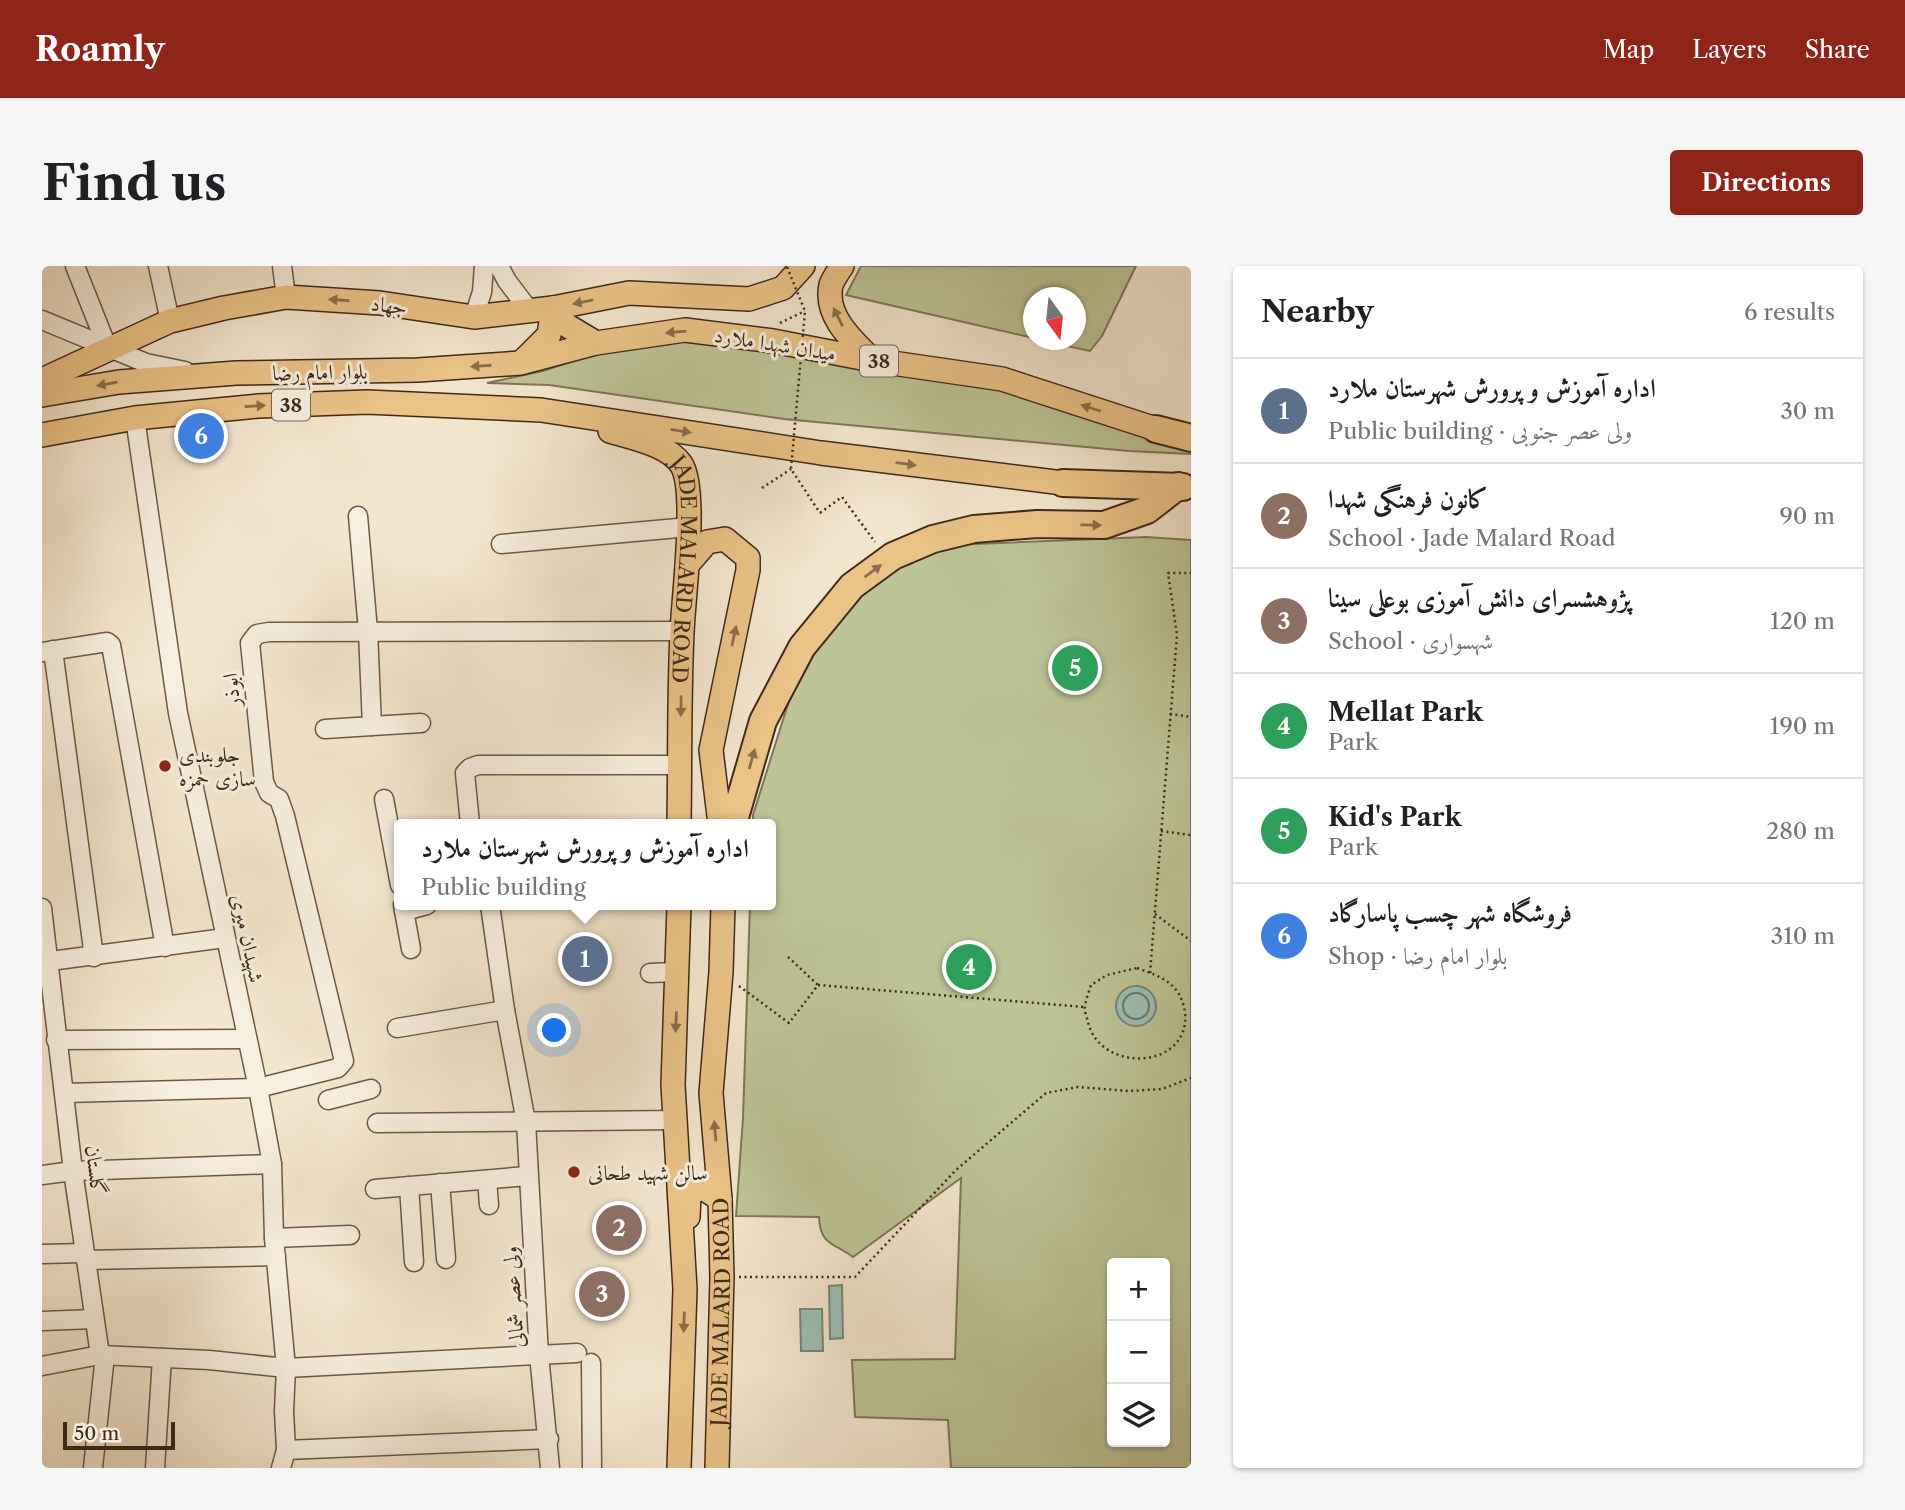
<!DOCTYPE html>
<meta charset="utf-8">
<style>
:root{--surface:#fff;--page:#f6f6f6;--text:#202124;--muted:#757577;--line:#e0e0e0;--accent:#8f2418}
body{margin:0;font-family:"Libre Caslon Text",Amiri,serif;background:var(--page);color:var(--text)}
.controls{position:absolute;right:21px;bottom:21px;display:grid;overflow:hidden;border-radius:7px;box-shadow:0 2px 5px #0004}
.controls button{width:63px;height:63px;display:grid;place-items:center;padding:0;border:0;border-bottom:2px solid var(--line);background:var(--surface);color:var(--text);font:35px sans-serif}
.compass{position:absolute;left:981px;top:21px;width:63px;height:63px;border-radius:50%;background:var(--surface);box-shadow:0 2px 5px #0004;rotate:165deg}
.scale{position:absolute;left:21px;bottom:18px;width:112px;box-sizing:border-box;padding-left:7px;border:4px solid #402919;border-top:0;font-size:19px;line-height:24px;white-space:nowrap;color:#402919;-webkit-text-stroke:5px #f7efdf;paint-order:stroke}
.you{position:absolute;left:513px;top:765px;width:24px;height:24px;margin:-18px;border:5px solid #fff;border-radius:50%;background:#1a73e8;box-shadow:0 0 0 10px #1a73e833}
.badge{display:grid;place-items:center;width:46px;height:46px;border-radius:50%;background:var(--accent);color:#fff;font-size:23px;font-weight:700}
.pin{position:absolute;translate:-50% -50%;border:4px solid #fff;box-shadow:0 2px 7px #0006}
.popup{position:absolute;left:352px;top:553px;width:382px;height:91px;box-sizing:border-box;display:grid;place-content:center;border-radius:7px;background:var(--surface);filter:drop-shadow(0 2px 5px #0005);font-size:23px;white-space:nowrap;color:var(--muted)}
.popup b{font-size:26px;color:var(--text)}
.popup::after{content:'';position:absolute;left:50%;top:100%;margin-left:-14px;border:14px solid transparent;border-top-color:var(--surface)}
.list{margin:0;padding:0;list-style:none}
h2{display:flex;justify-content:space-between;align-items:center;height:91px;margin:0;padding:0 28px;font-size:30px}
h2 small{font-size:23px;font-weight:400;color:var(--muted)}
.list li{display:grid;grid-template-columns:46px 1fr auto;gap:21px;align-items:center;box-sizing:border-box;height:105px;padding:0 28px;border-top:2px solid var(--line)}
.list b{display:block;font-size:26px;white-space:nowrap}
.list p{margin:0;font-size:23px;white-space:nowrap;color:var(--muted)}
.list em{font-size:23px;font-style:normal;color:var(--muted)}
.icon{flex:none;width:38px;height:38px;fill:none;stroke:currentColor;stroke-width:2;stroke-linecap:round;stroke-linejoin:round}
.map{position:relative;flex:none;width:1149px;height:1202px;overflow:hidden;border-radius:7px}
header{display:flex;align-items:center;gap:42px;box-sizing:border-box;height:98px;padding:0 35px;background:var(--accent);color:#fff}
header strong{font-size:33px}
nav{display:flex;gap:38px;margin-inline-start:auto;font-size:24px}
.intro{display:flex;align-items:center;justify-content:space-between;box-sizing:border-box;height:168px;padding:0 42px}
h1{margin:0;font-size:49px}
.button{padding:18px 32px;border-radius:7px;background:var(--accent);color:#fff;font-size:24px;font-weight:700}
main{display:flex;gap:42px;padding:0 42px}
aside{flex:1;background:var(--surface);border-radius:7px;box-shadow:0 2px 5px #0004}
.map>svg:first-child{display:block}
.green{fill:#bdc497;stroke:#7e7658;stroke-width:2;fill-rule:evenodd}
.water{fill:#9bc0b5;stroke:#778477;stroke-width:2}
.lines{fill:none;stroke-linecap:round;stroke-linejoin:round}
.shore{stroke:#6e7467;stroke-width:2}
.minor-casing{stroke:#6d5846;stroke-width:21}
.major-casing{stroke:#402919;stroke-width:26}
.highway-casing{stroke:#402919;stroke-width:30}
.path{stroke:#402919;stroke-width:2.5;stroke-dasharray:2 3.5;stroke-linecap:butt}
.minor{stroke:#f7efdf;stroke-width:18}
.major{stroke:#eac387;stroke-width:23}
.highway{stroke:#eac387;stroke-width:26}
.path-bridge{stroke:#402919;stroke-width:2.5;stroke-dasharray:2 3.5;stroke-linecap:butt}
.oneway{fill:#8c6e4a}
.poi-dot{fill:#8f2418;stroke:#f7efdf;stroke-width:2.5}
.labels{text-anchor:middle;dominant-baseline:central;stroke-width:6;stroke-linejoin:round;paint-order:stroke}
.shield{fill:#f7efdf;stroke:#776454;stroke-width:2}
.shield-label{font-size:19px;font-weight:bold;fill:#402919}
.street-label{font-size:21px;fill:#402919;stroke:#f7efdf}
.poi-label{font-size:21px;fill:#402919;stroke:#f7efdf;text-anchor:start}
</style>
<header>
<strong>Roamly</strong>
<nav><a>Map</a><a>Layers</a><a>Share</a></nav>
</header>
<div class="intro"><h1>Find us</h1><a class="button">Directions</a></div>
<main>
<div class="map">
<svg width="1149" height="1202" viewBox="0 0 1149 1202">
<rect width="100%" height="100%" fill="#f3e6ce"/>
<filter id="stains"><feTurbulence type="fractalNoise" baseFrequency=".00286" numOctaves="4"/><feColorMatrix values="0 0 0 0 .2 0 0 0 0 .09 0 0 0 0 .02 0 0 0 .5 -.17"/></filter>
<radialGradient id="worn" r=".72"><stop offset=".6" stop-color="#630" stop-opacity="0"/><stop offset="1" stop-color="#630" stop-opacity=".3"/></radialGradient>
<g class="green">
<path d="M819,0H1094L1060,70L1048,85L997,74H1034V32H992L991,72L804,29Z"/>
<path d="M641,71L959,119L1149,179V188L1087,185L742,153L507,119L445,117L501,105L570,82Z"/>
<path d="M1104,271L1149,274V1202H909L906,1154L813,1151L810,1094L913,1093L919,912L811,991C792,977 778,979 777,951L694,950L701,852L708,639H728V558H711V549L752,419L796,346L833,312L908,279ZM1070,997H1123V1176H1070Z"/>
</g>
<g class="water">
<circle cx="1094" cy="740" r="20"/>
<path d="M800,1019L801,1072L788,1073L787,1020Z"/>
<path d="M758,1043H780L781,1085H759Z"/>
</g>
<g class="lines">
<circle class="shore" cx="1094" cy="740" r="13"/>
<g class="minor-casing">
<g id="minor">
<path d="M33,0L66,83"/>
<path d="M116,0L128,55"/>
<path d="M240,0L244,31"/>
<path d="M457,0L465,15L487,44"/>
<path d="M432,51L440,26L442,0"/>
<path d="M0,54L104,97L143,105"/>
<path d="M93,152L136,447L216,822L230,898L232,972L244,1102L242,1145L244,1184L239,1202"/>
<path d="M459,278L647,261"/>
<path d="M11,384L52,691"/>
<path d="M0,386L65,376L69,379L123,681"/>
<path d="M330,460L379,457"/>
<path d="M283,463L330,460L326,365L316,250"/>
<path d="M342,533L358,619"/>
<path d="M428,558L423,507L428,502L436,499H638"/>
<path d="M361,639L369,683"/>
<path d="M448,639L463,744L484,856L497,1089L508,1202"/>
<path d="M0,642L31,905L58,1089"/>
<path d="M362,645L385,639"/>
<path d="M0,696L183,672"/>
<path d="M608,707L636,706"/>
<path d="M355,762L463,744"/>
<path d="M14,774L204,773"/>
<path d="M23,827L216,822L296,802L302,795L243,550L237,533L227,527L222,516L208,377L215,368L227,366L640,365"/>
<path d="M286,834L329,823"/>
<path d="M335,857L634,854"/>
<path d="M0,909L31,905L230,898"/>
<path d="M445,914L447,939"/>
<path d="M398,917L404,993"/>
<path d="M367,920L372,996"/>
<path d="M333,923L485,910"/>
<path d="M232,972L308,969"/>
<path d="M0,988L43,987"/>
<path d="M44,994L234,990"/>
<path d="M0,1055L52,1053"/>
<path d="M549,1097L550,1202"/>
<path d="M0,1100L58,1089L167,1094L244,1102L535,1087"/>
<path d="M244,1184L507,1173"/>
<path d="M51,1202L63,1089"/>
<path d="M113,1202L120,1092"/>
</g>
</g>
<g class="major-casing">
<g id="major">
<path d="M800,0C796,6 791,13 789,19C782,50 811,75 830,94"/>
<path d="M511,42L524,59L554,77"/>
<path d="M481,95L507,69L511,42"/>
<path d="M0,114L128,55L182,42L244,31L338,37L432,51L511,42L587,27L707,33L741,22L761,0"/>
<path d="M0,129L77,116L194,107L376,104L479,97L554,77L643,64L731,75L830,94L960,113L1114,163"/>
<path id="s1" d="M568,165C590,172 625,178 639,198C656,223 641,334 640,367C637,431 638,495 637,558"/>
<path d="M0,169L93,152L216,140L325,136L499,144L779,187L1021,217"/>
<path d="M645,299L665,276L683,273L706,292V304L669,484L678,558"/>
<path d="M637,639L631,819L643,1023L637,1202"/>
<path d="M646,951L647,930L658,920L678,933"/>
<path id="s2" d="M675,1202L680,1011L678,933L669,827L679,706L681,639"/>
</g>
</g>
<g class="highway-casing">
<g id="highway">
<path d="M1114,163L1149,172"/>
<path d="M1021,217L1141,221"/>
<path d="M691,558L721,455L760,381L810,320L851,290L891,273L932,263L995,258L1062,259L1105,244L1136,220"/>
</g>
</g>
<g class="path">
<path d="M738,57L763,45"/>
<path d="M720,222L749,203"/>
<path d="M778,247L800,231L833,276"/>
<path d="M1128,448L1149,451"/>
<path d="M1119,565L1149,569"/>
<path d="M1113,648L1149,675"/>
<path d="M746,691L776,719"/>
<path d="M1095,702C1120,711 1138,717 1143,746C1149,804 1058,808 1046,756C1045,751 1042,745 1043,740C1044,733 1047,726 1049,719L1065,709Z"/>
<path d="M1108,707L1135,369L1126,307H1149"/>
<path d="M697,720L747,757L776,719L1042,741"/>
<path d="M697,1011H813L914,904L1004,827L1036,821L1087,825L1120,823L1149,812"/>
</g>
<use href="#minor" class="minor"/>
<use href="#major" class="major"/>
<use href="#highway" class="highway"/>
<path class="path-bridge" d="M745,1L763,45L749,203L778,247"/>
</g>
<defs><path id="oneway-solid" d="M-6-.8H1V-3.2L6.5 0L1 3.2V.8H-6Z" transform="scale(1.75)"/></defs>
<g class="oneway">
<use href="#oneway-solid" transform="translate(297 34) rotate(-176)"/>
<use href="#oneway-solid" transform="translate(541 36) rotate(169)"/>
<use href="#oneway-solid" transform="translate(796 51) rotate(-116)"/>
<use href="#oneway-solid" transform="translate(634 66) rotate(175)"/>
<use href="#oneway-solid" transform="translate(439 100) rotate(176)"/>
<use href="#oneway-solid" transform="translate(65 118) rotate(170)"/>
<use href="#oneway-solid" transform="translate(213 140) rotate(-4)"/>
<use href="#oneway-solid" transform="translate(1049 142) rotate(-162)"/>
<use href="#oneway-solid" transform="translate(639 165) rotate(9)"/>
<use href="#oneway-solid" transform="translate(864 198) rotate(7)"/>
<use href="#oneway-solid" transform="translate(1049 259) rotate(1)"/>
<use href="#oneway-solid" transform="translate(831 305) rotate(-36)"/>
<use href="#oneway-solid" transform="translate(692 370) rotate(-78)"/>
<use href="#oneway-solid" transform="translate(639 440) rotate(91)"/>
<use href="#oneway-solid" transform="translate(710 493) rotate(-74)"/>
<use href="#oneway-solid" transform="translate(634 756) rotate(93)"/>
<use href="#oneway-solid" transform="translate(673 865) rotate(-95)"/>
<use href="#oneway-solid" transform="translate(642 1056) rotate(92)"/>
</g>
<g class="poi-dot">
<circle cx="123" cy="500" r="7"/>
<circle cx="532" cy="906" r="7"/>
</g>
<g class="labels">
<g class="shield">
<rect x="818" y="79.5" width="38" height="31" rx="5"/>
<rect x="230" y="123.5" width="38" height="31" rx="5"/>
</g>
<g class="shield-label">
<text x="837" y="95">38</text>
<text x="249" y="139">38</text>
</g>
<g class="street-label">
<text transform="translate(347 39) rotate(7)">جهاد</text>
<text transform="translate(733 78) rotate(9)">میدان شهدا ملارد</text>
<text transform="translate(278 106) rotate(-1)">بلوار امام رضا</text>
<text stroke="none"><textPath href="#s1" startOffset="186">JADE MALARD ROAD</textPath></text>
<text transform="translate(189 424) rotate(-96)">ابوذر</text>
<text transform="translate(206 672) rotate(78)">شهیدان میری</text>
<text transform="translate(54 904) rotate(83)">گلستان</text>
<text transform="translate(471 1031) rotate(-94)">ولی عصر شمالی</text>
<text stroke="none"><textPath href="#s2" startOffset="156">JADE MALARD ROAD</textPath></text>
</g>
<g class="poi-label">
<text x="137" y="488">جلوبندی<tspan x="137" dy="24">سازی حمزه</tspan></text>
<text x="546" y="906">سالن شهید طحانی</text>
</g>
</g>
<rect width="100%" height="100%" filter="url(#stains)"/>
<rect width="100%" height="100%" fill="url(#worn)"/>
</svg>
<div class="controls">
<button>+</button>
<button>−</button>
<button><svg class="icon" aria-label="layers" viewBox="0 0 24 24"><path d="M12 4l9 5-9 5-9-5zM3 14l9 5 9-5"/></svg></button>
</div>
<svg class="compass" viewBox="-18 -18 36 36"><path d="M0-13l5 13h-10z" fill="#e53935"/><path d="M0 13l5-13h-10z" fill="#757577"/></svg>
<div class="scale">50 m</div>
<div class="you"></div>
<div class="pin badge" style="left:543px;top:693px;background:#5c6f8a">1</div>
<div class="popup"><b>اداره آموزش و پرورش شهرستان ملارد</b>Public building</div>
<div class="pin badge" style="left:577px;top:962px;background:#8d6e63">2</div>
<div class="pin badge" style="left:560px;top:1028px;background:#8d6e63">3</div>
<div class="pin badge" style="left:927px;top:701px;background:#2e9e5b">4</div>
<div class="pin badge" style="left:1033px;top:402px;background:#2e9e5b">5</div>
<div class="pin badge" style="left:159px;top:170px;background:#3f7fe0">6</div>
</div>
<aside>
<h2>Nearby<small>6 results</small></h2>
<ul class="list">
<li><span class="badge" style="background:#5c6f8a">1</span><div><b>اداره آموزش و پرورش شهرستان ملارد</b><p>Public building · ولی عصر جنوبی</p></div><em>30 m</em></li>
<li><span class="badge" style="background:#8d6e63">2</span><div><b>کانون فرهنگی شهدا</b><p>School · Jade Malard Road</p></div><em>90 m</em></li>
<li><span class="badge" style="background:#8d6e63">3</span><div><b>پژوهشسرای دانش آموزی بوعلی سینا</b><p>School · شهسواری</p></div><em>120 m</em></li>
<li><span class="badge" style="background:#2e9e5b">4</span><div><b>Mellat Park</b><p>Park</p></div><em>190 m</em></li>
<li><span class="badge" style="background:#2e9e5b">5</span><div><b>Kid's Park</b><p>Park</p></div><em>280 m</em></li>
<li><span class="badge" style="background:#3f7fe0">6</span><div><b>فروشگاه شهر چسب پاسارگاد</b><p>Shop · بلوار امام رضا</p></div><em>310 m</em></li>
</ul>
</aside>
</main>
